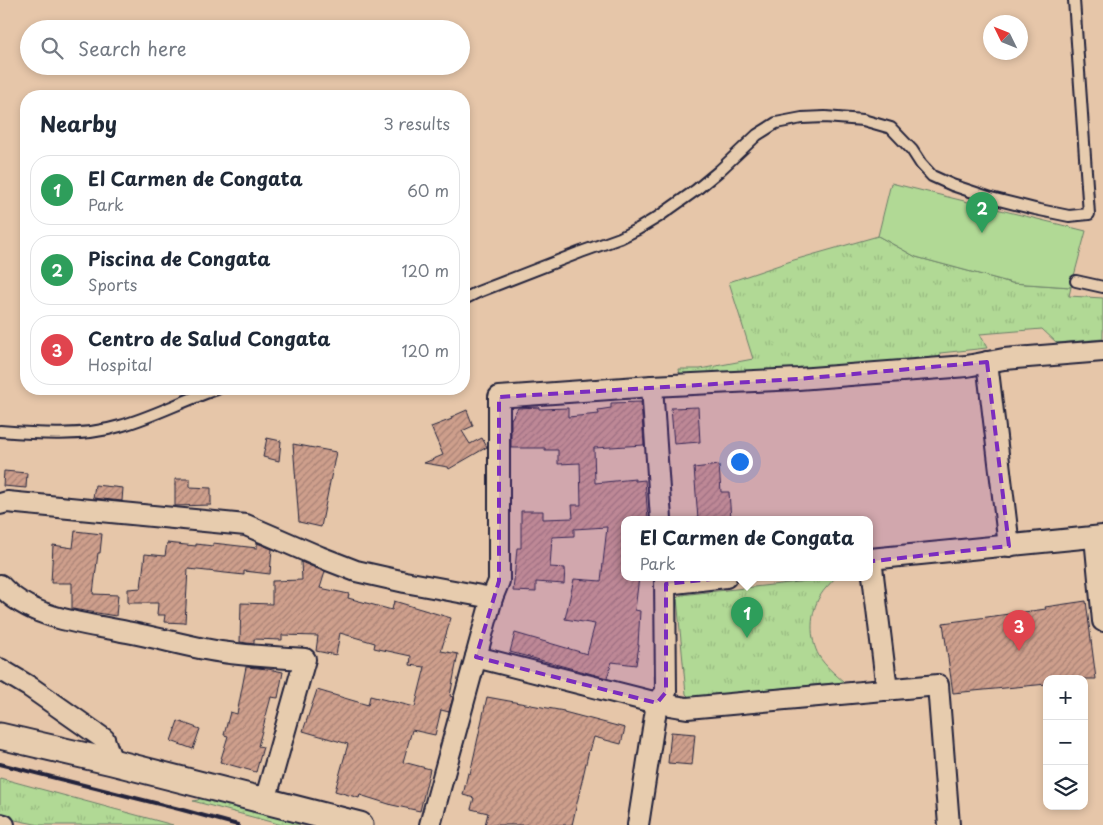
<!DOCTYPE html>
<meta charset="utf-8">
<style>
:root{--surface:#fff;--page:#f6f6f7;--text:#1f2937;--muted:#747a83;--line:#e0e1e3;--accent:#111827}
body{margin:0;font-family:"Playpen Sans",sans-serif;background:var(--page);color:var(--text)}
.controls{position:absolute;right:15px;bottom:15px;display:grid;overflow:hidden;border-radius:10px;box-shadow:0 2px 8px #0003}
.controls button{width:45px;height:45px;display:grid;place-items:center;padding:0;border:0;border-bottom:1px solid var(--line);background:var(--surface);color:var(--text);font:25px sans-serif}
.compass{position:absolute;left:983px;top:15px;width:45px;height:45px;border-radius:50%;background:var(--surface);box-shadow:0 2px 8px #0003;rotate:313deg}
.you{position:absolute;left:739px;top:461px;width:18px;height:18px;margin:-12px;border:4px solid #fff;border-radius:50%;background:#1a73e8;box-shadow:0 0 0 8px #1a73e833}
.badge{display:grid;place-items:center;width:32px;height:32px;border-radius:50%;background:var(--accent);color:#fff;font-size:16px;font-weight:700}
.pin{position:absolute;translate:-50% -41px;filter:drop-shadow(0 1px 2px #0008)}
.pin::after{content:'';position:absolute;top:26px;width:18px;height:15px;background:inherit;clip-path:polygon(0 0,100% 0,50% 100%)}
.popup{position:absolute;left:621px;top:516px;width:252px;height:65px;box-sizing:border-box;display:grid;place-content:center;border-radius:10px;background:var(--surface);filter:drop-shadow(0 1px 4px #0005);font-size:16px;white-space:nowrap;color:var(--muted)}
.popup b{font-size:19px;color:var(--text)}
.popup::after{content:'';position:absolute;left:50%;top:100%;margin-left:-10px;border:10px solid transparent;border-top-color:var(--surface)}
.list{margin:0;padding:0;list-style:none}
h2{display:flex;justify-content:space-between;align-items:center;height:65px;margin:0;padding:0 20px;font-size:21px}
h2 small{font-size:16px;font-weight:400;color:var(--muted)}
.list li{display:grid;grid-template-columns:32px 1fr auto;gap:15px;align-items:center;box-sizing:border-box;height:70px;margin:0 10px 10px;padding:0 10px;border:1px solid var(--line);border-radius:20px}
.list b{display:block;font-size:19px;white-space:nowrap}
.list p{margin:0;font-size:16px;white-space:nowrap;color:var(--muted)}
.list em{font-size:16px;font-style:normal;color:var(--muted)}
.icon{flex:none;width:28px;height:28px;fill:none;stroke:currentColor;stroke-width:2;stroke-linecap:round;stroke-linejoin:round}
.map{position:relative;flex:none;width:1103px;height:825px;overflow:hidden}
.search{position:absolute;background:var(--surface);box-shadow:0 2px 8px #0003;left:20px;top:20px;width:450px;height:55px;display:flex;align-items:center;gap:12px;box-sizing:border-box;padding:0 18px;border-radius:28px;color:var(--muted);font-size:19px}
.panel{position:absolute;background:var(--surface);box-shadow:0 2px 8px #0003;left:20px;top:90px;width:450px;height:305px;border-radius:20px}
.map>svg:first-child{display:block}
.grass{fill:url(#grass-dots);stroke:#6a7e68}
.park{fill:url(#park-tufts);stroke:#6a7e68}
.pitch{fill:#b1d995;stroke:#6a7e68}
.building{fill:url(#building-hatch);stroke:#22223b}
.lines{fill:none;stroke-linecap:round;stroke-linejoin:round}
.service-casing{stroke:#22223b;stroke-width:14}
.minor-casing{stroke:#22223b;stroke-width:24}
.tertiary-casing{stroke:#22223b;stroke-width:29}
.service{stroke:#e7ccae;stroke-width:10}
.minor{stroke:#e7ccae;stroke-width:20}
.tertiary{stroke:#e7ccae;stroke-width:25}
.rail{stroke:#22223b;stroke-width:4}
.marked{fill:#7b2cbf;fill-opacity:0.2;stroke:#7b2cbf;stroke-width:4;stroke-dasharray:10 6;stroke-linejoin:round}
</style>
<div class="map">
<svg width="1103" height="825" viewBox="0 0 1103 825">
<defs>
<pattern id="grass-dots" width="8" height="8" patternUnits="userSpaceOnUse" patternTransform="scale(1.25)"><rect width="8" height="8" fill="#b1d995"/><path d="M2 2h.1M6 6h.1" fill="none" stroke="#98ba81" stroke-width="1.8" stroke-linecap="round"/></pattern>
<pattern id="park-tufts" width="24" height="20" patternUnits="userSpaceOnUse" patternTransform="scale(1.25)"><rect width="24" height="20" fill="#b1d995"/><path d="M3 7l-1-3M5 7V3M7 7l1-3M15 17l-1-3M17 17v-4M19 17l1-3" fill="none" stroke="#98ba81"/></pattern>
<pattern id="building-hatch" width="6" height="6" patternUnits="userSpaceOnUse" patternTransform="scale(1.25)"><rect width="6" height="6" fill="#ce9f8c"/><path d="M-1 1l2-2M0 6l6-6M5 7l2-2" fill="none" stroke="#a78174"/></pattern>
</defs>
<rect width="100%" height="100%" fill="#e6c6a9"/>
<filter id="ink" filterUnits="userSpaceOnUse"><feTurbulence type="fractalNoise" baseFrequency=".02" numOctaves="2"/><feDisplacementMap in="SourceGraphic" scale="10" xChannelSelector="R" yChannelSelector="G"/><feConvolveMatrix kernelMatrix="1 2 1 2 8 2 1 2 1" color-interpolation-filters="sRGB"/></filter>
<g filter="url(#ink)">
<path class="grass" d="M202,797L313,825H282L193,801L198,800Z"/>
<g class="park">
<path d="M878,236L916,257L1012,283L1071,287L1069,296L1103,298V339L1057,343L1042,329L980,334L987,348L940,353V361L759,374L680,375L679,369H700L753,359L729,282L794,260Z"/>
<path d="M835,578C830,584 824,589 820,596C810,613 809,638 819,656C825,666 835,674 844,682L689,697L686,694L677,598L681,595Z"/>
<path d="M0,778L173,825H40L0,817Z"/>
</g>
<path class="pitch" d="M891,183L1086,231L1071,287L1012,283L916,257L878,236Z"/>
<g class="building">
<path d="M641,402L644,445L594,448L595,483L635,479V481L645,480L648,519H624V577H639L635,610L640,611L638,645H639L636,665L612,662L607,678L510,652L515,633L587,654L595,624L565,619L574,579L601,581L607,527L574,529V536L552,537L550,567L565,568L564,584L536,582V592L513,591L517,548H521V511H543V519L573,518L572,505H581L580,463L558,464V450H545V448H511V419L518,408L539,407V409L568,408V417L599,414L598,410L611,408V403Z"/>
<path d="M698,407L700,442L674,444L671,408Z"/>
<path d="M467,410L473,426L462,431L470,444L482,438L487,447L449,469L448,467L424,463L443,455L431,427L452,419L451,417Z"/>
<path d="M267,438L281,441L279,461L263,457Z"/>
<path d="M293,444L336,452L321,527L299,522Z"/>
<path d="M719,465L721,492H729L731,519H698L694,468Z"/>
<path d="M4,471L27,473L26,488L3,486Z"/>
<path d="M175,479H190V487L211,488V505L175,506Z"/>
<path d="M95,485L123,488L122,501L93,498Z"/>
<path d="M75,531L102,534L100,553H98L93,594L118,595L116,616L72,609V583H51L53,545L73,548Z"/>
<path d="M167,543L196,546V544L213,546V543L257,548V543L272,549L270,574L244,571V575L188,569L185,623L164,622L165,615H157L158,603H128V589L141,588L145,554L165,556Z"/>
<path d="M301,562L325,572L320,588L349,594L348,598L392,610L394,601L451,618L441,651L458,654L450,696L453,697L449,712L441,710L435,735L412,730L403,762L430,769L420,811L392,805L360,795L359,798L335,791L348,744L303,731L317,690L368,705L370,696L415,707L425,667L410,665L411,656L374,648L375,643L340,633L336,655L316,651L318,636L282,635V640L254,639V644L240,642L241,603L272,604V581L302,580Z"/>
<path d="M1086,601L1096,679H1047V684L953,693L943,623L1046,609L1045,607Z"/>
<path d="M246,667L268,669L283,672L278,698L271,697L258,746L263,747L256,772L220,762L228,736L224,735L230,712L237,714Z"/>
<path d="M487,697L564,711V712L625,728L621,744L594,737L590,751L589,750L572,825H485L488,813L471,809L474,798L463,795L468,773L470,774Z"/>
<path d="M178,721L200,729L193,749L171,741Z"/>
<path d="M671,732L695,734L692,765L668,763Z"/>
</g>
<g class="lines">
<g class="service-casing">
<g id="service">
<path d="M1076,281L1103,287"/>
<path d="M464,299L478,292L581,252L620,238L638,229L658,217L696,190L719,171L757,135L776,123L802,118L825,117L863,120L891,128L912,150L921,164L932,176L952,185L991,198L1035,209L1069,216L1089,214L1074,0"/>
<path d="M0,431C37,434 84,437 120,426C153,417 184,400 217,389"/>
</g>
</g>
<g class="minor-casing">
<g id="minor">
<path d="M987,362L1009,546"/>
<path d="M652,386L661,519"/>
<path d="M0,504L7,502L246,525L320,557L356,571L405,582L492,598"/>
<path d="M1095,537L1103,621"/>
<path d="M870,559L1103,536"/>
<path d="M871,559L887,690"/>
<path d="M666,584L726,577"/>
<path d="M0,585C31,620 85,623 127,632C155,637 182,645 210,650C241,656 274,657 305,659L265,801"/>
<path d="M476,657L657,703L687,708L938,685L949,825"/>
<path d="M0,669L30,687L104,739L112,762"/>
<path d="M0,824L4,825"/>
<path d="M430,825L492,598L499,581V397L652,386L798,379L967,366L1004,359L1103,351"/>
<path d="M638,825L657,703L666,692L665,577"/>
</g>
</g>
<g class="tertiary-casing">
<path id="tertiary" d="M0,736L112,762L360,825"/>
</g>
<use href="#service" class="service"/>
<use href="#minor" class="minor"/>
<use href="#tertiary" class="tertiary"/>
<path class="rail" d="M0,764L179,809L238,825"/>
</g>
</g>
<path class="marked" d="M987,362L1009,546L666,584V692L657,703L476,657L499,581V397L798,379Z"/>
</svg>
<div class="controls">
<button>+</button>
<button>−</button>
<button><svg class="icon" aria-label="layers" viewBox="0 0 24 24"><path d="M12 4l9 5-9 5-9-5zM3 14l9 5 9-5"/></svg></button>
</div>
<svg class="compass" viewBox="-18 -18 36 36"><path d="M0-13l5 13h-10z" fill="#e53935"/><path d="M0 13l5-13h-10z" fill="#747a83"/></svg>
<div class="you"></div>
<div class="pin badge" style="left:747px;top:638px;background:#2e9e5b">1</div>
<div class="popup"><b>El Carmen de Congata</b>Park</div>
<div class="pin badge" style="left:982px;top:233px;background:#2e9e5b">2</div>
<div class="pin badge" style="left:1019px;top:651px;background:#e0444e">3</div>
<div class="search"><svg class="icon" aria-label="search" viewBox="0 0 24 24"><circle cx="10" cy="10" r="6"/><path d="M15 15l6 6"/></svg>Search here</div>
<section class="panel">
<h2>Nearby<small>3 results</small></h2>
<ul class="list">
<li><span class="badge" style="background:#2e9e5b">1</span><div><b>El Carmen de Congata</b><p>Park</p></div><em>60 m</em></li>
<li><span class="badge" style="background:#2e9e5b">2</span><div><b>Piscina de Congata</b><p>Sports</p></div><em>120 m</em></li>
<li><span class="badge" style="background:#e0444e">3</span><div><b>Centro de Salud Congata</b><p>Hospital</p></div><em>120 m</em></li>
</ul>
</section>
</div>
